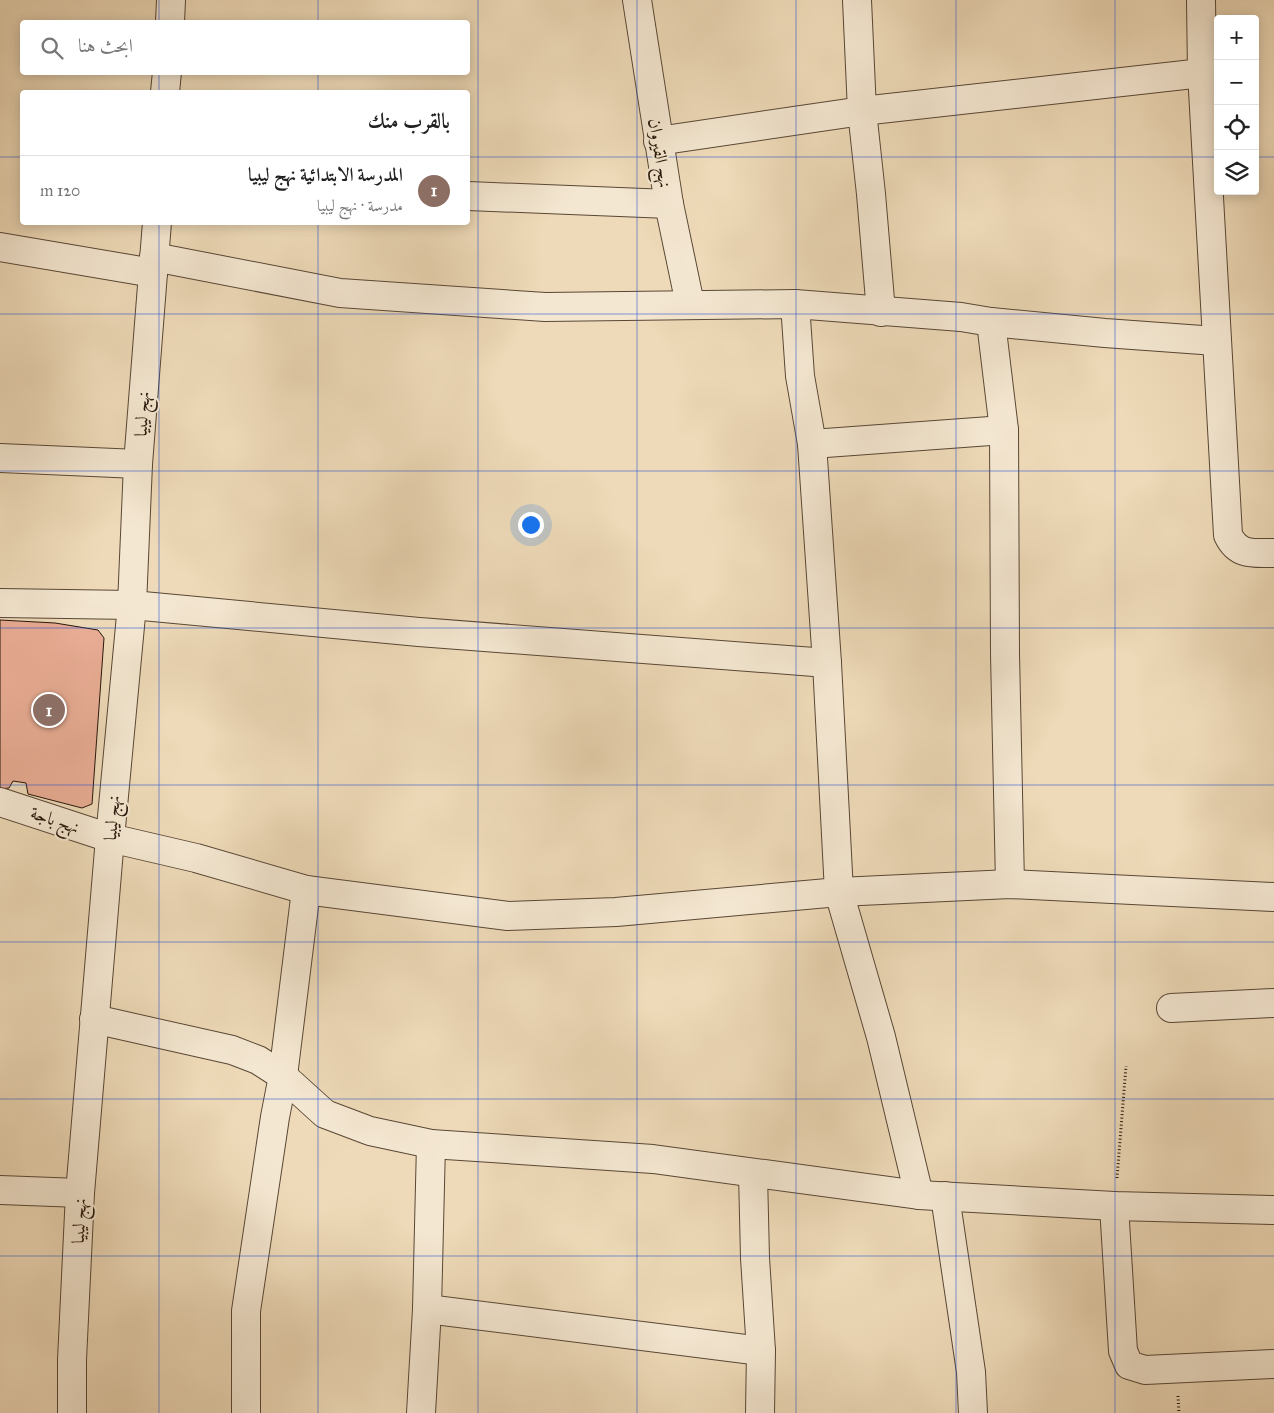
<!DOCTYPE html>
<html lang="ar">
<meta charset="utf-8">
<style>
:root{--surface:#fff;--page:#f2f2f2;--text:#222;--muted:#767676;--line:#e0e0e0;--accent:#2563eb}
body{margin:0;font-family:"IM FELL Great Primer",Amiri,serif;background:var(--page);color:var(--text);direction:rtl}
.controls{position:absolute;right:15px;top:15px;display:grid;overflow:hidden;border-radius:5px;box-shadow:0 2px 12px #0003}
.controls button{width:45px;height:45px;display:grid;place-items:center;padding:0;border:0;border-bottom:1px solid var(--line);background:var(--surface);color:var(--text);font:25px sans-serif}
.you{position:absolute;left:530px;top:524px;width:18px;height:18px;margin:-12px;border:4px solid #fff;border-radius:50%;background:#1a73e8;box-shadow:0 0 0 8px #1a73e833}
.badge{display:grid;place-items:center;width:32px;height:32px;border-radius:50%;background:var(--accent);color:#fff;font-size:16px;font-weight:700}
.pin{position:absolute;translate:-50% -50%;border:2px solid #fff;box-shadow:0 1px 5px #0006}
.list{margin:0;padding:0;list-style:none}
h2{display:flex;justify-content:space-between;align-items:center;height:65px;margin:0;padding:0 20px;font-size:21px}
h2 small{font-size:16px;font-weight:400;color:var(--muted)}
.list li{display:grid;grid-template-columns:32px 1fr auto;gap:15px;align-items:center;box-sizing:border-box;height:70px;padding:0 20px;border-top:1px solid var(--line)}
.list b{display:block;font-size:19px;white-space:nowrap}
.list p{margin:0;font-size:16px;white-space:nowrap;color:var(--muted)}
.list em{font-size:16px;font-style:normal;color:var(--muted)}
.icon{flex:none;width:28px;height:28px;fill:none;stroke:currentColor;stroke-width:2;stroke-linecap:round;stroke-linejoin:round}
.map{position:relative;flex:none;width:1274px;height:1413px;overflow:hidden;direction:ltr}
.search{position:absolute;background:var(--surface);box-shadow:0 2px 12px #0003;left:20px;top:20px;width:450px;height:55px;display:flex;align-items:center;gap:12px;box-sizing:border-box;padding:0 18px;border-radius:5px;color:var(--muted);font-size:19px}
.panel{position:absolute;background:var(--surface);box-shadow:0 2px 12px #0003;left:20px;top:90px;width:450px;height:135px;border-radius:5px;direction:rtl}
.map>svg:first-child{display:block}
.building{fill:#e9ad95;stroke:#27160a}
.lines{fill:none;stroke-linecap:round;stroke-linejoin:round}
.minor-casing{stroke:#594736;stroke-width:30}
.path{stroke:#27160a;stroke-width:3;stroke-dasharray:1 2.5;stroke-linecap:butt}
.minor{stroke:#f4e7d1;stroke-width:28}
.grid{fill:none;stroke:#1d4ed8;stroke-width:1;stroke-opacity:0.55}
.labels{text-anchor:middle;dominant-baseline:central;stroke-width:4;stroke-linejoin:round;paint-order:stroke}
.street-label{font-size:18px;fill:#27160a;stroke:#f4e7d1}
</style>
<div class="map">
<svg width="1274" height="1413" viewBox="0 0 1274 1413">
<rect width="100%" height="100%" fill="#eedab8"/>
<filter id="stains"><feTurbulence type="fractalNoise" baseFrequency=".004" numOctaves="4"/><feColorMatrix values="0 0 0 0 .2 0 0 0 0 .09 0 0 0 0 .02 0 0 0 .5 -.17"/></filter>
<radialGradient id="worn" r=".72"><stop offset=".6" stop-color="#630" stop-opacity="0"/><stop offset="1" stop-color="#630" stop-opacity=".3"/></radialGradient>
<path class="building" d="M0,620L55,623L98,630L104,638L92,804L82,808L28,794L26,783L13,781L9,788L0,789Z"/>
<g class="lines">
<g class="minor-casing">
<g id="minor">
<path d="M637,0L669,204L690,304"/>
<path d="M857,0L862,111L871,194L881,312"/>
<path d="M1201,0L1202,73L1228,535C1238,556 1253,553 1274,553"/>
<path d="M170,22L171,0"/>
<path d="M165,92L167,72"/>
<path d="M658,141L862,111L1202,73"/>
<path d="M468,196L669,204"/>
<path d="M0,247L153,273"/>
<path d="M154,257L340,293L545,307L795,304L961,317L991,322L1004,430L1005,654L1010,884"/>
<path d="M795,304L800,376L812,444L827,663L839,892L881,1037L919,1195"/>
<path d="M991,322L1105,333L1216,341"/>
<path d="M812,444L1004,430"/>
<path d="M0,458L138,464"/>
<path d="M0,603L132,605L419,632L827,663"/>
<path d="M0,802L110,838L196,858L306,890L508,916L616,912L839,892L1010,884L1274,897"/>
<path d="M1171,1008L1274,1003"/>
<path d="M94,1019L232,1050L258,1060L283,1076L325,1114L370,1131L431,1144L653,1159L919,1195L1114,1206L1274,1210"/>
<path d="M753,1174L755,1258L761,1351L760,1413"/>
<path d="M0,1190L80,1193"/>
<path d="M945,1196L971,1372L973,1413"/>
<path d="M1114,1206L1123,1351L1129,1365L1145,1370L1274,1364"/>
<path d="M427,1309L761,1351"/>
<path d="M72,1413V1360L80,1193L110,838L132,605L138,464L157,222"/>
<path d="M246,1413V1311L275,1117L283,1076L306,890"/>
<path d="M421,1413L427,1309L431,1144"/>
</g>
</g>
<g class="path">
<path d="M1117,1178L1126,1066"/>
<path d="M1178,1396L1179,1413"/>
</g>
<use href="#minor" class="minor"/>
</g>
<path class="grid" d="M159,0V22M318,0V22M478,0V1413M637,0V1413M796,0V1413M956,0V1413M1115,0V1413M159,72V92M318,72V92M0,157H22M468,157H1218M1255,157H1274M159,222V1413M318,222V1413M0,314H1274M0,471H1274M0,628H1274M0,785H1274M0,942H1274M0,1099H1274M0,1256H1274"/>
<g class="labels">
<g class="street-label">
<text transform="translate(660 153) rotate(81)">نهج القيروان</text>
<text transform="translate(142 414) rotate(-86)">نهج ليبيا</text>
<text transform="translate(112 818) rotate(-85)">نهج ليبيا</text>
<text transform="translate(55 820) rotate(19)">نهج باجة</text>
<text transform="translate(79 1221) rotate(-87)">نهج ليبيا</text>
</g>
</g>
<rect width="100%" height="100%" filter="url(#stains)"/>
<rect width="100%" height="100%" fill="url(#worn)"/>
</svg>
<div class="controls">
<button>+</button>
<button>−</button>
<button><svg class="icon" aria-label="locate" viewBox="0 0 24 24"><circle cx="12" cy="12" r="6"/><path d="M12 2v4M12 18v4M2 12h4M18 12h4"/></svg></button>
<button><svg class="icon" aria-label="layers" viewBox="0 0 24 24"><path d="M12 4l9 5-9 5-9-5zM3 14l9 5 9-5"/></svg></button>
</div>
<div class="you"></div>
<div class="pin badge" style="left:49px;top:710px;background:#8d6e63">1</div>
<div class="search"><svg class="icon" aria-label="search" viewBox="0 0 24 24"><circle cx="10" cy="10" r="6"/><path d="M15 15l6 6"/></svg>ابحث هنا</div>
<section class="panel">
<h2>بالقرب منك<small></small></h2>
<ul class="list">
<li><span class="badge" style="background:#8d6e63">1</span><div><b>المدرسة الابتدائية نهج ليبيا</b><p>مدرسة · نهج ليبيا</p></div><em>120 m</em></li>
</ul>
</section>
</div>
